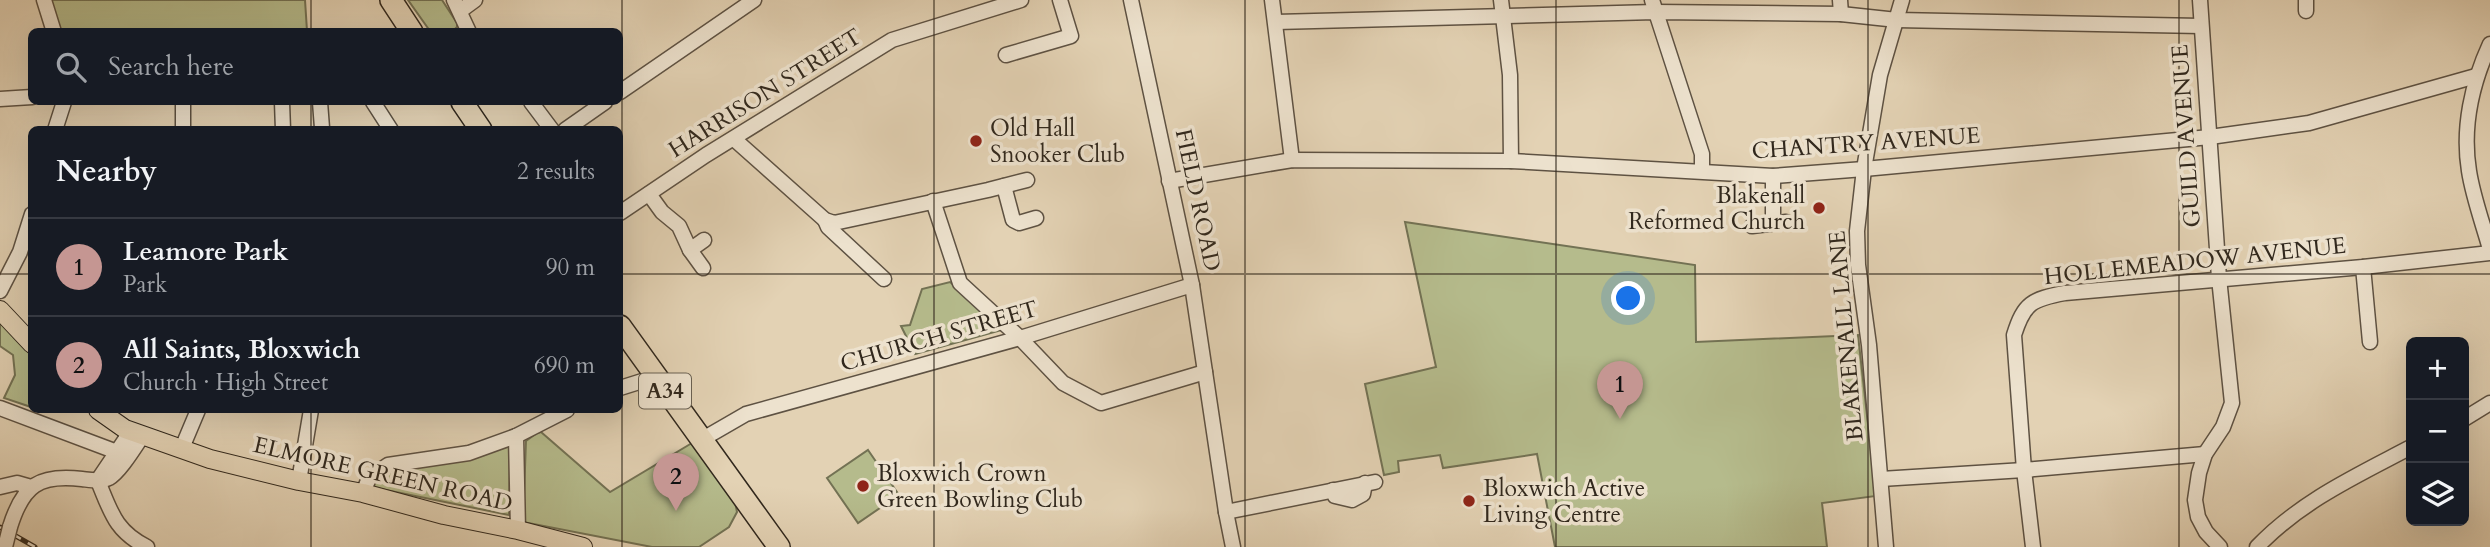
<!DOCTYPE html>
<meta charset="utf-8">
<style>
:root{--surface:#171b24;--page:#20242c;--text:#f1f3f6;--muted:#9ea1a6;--line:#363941;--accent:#c59692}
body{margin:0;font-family:Cardo,serif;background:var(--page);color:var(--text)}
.controls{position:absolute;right:21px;bottom:21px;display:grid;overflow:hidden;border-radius:10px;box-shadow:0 7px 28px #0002}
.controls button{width:63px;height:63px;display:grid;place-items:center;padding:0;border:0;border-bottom:2px solid var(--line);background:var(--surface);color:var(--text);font:35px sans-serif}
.you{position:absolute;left:1629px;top:299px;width:24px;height:24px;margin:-18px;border:5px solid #fff;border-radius:50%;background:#1a73e8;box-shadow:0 0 0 10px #1a73e833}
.badge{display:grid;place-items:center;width:46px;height:46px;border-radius:50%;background:var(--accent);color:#111;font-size:23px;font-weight:700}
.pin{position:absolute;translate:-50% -58px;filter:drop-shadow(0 2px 4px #0008)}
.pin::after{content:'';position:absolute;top:37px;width:24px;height:21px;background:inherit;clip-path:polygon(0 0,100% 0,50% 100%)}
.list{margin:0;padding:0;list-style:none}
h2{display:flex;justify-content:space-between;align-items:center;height:91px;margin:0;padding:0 28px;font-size:30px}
h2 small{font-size:23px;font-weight:400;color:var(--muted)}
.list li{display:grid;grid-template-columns:46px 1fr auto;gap:21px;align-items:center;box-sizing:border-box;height:98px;padding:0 28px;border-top:2px solid var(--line)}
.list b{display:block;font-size:26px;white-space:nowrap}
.list p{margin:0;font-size:23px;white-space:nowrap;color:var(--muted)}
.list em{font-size:23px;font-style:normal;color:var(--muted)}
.icon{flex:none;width:38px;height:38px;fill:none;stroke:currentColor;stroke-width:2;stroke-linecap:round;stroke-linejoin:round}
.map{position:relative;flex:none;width:2490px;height:547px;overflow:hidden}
.search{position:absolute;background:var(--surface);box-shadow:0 7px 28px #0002;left:28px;top:28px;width:595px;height:77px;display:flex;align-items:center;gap:18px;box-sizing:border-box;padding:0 24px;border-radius:10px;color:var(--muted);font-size:26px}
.panel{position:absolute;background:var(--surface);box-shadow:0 7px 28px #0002;left:28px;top:126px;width:595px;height:287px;border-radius:10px}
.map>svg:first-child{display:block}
.green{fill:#b5bb8c;stroke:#737254;stroke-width:2}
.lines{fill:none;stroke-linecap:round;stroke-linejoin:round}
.minor-casing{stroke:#5e5243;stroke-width:17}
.major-casing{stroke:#31281d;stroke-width:20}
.highway-casing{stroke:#31281d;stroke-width:24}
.minor{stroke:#ede2ce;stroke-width:14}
.major{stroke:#e3d2b4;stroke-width:18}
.highway{stroke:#e3d2b4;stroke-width:21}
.rail-casing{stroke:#31281d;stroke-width:5}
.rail{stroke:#ede2ce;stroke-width:2.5;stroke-dasharray:8;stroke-linecap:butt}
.minor-bridge-casing{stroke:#5e5243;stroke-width:17;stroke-linecap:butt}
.minor-bridge{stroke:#ede2ce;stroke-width:14}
.grid{fill:none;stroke:#31281d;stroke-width:2;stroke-opacity:0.55}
.poi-dot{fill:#8f2418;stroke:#ede2ce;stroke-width:2.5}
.labels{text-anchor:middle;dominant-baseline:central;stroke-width:7;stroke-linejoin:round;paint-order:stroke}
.shield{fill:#ede2ce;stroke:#696052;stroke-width:2}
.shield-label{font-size:21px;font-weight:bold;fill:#31281d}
.street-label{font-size:23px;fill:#31281d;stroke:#ede2ce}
.poi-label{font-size:23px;fill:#31281d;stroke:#ede2ce;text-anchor:start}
</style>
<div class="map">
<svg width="2490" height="547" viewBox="0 0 2490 547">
<rect width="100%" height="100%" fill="#e3d2b4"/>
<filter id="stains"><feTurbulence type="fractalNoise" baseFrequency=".00286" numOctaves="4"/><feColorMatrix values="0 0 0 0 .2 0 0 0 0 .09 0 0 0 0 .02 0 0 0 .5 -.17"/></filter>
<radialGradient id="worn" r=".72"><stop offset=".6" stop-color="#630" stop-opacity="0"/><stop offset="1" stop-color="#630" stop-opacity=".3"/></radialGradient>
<g class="green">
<path d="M50,0H305L307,31H61Z"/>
<path d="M408,0H442L457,23V27L453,31H430Z"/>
<path d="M1405,222L1695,265L1696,342L1858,335L1876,496L1822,503L1827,547H1555L1537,454L1443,468L1440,455L1398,461L1399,472L1384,475L1365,384L1436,367Z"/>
<path d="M950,282L1005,329L915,354L901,326L910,325L922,289Z"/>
<path d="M0,322L31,355V407L4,398L15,375L13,355L0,346Z"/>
<path d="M541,432L610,492L692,443L735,502L737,512L729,527L699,547H652L523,522L526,441L537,433Z"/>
<path d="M510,445L509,515L371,487L373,480L385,472Z"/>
<path d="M868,450L899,495L858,523L827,478Z"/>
</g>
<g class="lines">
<g class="minor-casing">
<g id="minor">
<path d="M44,0L54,32"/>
<path d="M454,0L469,32"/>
<path d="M1131,0L1192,285L1226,512L1233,547"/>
<path d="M1272,0L1292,160"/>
<path d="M1501,0L1510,75L1511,161"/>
<path d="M1652,0L1702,154V171"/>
<path d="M1840,0L1841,14"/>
<path d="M2200,0L2219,278L2232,403L2223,427L2205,454L2199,473L2195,500L2198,517L2206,532L2220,547"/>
<path d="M460,11L475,0"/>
<path d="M2306,11V0"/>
<path d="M1276,22L1655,12L1841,14L1897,20L2201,26"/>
<path d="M2490,44C2472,83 2462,128 2469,171C2473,197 2483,224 2490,249"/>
<path d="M1006,55L1071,36L1060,0"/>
<path d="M620,92L754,0"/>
<path d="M0,99L32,97"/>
<path d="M282,102L283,130"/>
<path d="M320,102L322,128"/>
<path d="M373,102L391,130"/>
<path d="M531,102L552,130"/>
<path d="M55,130L64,102"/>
<path d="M183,130V102"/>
<path d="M565,130L605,102"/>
<path d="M734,139L825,220L834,223L988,190L1027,180"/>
<path d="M1169,181L1292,160L1511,161L1773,176L1864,169L2210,137L2309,123L2476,76"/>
<path d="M1004,186L1013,220L1019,223L1036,218"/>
<path d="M649,194L662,212L679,226L690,250L703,268"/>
<path d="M933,201L960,283L1020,338L1063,383L1101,403L1205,372"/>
<path d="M620,213L706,155L892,40L1021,0"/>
<path d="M825,220L828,227L884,279"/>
<path d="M1773,223V176"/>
<path d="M1752,226L1786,222"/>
<path d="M690,250L704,240"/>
<path d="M2363,267L2370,342"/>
<path d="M0,291L20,252L32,214"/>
<path d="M620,388L655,377"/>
<path d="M0,408L117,452"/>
<path d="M2464,419L2490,403"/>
<path d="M516,436L518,530"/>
<path d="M701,440L746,414L1020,338L1192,285"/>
<path d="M182,448L198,410"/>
<path d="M100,477L131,431"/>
<path d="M1881,479L2024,470L2205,454"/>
<path d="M98,481C111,512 115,531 147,547"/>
<path d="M299,481L311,410"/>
<path d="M0,487L17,483L31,487"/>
<path d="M1333,490L1335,496L1352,500L1363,494L1365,483"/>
<path d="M363,493L369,478L388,465L469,453L516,436L567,410"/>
<path d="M1226,512L1375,482"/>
<path d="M10,527C23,485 39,474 82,479C91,480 101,482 109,478C120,472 136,445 143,435"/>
<path d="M1886,547L1869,345L1858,265L1857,231L1864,169L1880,75L1902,0"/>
<path d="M2033,547L2024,470L2014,335C2024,303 2032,299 2065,293L2363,267L2490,253"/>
<path d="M2257,547C2301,501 2356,476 2411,447"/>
</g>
</g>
<g class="major-casing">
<g id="major">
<path d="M0,310L32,344"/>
<path d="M98,410L125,429L210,459L299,481L363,493L444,515L518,530L583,547"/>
</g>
</g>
<g class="highway-casing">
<g id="highway">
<path d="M391,0L412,32"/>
<path d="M462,102L481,130"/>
<path d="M620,326L779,547"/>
</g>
</g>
<use href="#minor" class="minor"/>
<use href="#major" class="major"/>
<use href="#highway" class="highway"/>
<g class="rail-casing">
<path id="rail" d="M0,527L35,547"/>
</g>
<use href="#rail" class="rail"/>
<g class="minor-bridge-casing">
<path id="minor-bridge" d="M5,547L10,527"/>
</g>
<use href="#minor-bridge" class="minor-bridge"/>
</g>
<path class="grid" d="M311,0V32M622,0V547M934,0V547M1245,0V547M1556,0V547M1868,0V547M2179,0V547M311,102V130M0,274H32M620,274H2490M311,410V547"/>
<g class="poi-dot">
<circle cx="976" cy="141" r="7"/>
<circle cx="1819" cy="208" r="7"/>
<circle cx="863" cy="486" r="7"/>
<circle cx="1469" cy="501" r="7"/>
</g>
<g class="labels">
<rect class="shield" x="639" y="373.5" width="52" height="35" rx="5"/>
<g class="shield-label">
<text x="665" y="391">A34</text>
</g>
<g class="street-label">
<text transform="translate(765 93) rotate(-32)">HARRISON STREET</text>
<text transform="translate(2186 136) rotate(-94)">GUILD AVENUE</text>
<text transform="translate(1866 143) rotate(-4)">CHANTRY AVENUE</text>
<text transform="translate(1198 200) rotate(78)">FIELD ROAD</text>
<text transform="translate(2195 261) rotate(-6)">HOLLEMEADOW AVENUE</text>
<text transform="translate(939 336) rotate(-16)">CHURCH STREET</text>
<text transform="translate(1846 336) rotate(-95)">BLAKENALL LANE</text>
<text transform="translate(383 474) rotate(13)">ELMORE GREEN ROAD</text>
</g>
<g class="poi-label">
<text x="990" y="128">Old Hall<tspan x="990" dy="26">Snooker Club</tspan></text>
<text x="1805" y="195" text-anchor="end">Blakenall<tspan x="1805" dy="26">Reformed Church</tspan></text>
<text x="877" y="473">Bloxwich Crown<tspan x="877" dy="26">Green Bowling Club</tspan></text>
<text x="1483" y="488">Bloxwich Active<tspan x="1483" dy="26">Living Centre</tspan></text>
</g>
</g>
<rect width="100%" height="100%" filter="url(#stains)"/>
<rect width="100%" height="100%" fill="url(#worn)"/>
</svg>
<div class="controls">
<button>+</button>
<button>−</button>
<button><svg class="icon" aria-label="layers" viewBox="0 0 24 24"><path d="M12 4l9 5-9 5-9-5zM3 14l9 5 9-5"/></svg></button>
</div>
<div class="you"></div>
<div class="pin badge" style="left:1620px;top:419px">1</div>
<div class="pin badge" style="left:676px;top:511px">2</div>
<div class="search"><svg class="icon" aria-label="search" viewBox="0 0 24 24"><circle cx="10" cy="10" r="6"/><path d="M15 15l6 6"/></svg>Search here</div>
<section class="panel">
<h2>Nearby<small>2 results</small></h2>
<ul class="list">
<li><span class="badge">1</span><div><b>Leamore Park</b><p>Park</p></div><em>90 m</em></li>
<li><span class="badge">2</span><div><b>All Saints, Bloxwich</b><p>Church · High Street</p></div><em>690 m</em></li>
</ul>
</section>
</div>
